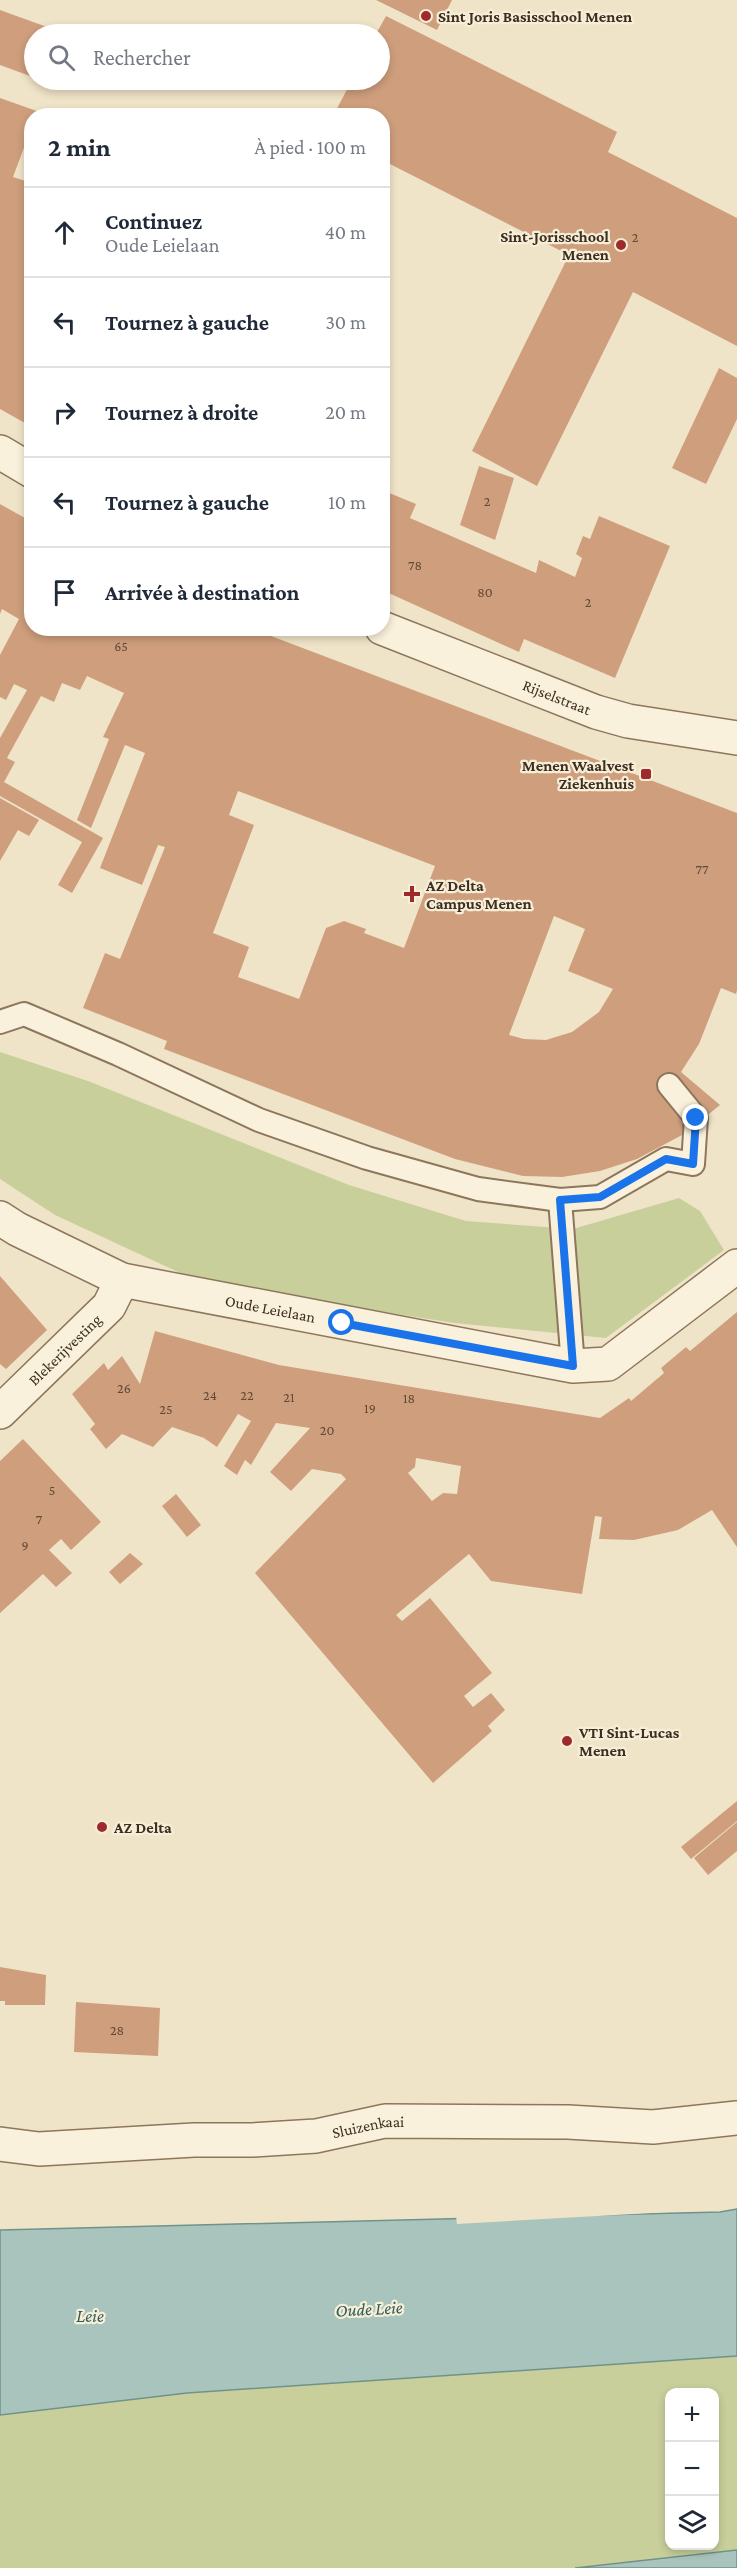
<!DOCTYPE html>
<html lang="fr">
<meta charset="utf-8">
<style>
:root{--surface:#fff;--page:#f2f2f3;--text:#1f2937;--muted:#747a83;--line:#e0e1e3}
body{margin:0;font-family:"Crimson Pro",serif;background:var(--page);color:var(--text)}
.controls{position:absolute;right:18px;bottom:18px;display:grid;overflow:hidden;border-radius:12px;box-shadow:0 3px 9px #0003}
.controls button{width:54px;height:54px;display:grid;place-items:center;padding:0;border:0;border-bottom:2px solid var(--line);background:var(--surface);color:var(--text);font:30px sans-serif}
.stop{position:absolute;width:18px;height:18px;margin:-14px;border:4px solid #1a73e8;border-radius:50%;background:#fff}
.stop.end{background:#1a73e8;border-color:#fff;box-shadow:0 2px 6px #0008}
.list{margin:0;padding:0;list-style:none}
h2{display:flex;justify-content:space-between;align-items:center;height:78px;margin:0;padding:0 24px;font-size:26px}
h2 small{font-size:20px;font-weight:400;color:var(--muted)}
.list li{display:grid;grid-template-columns:39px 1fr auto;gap:18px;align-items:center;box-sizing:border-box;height:90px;padding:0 24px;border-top:2px solid var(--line)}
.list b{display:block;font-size:22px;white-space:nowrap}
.list p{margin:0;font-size:20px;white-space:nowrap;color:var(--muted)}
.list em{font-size:20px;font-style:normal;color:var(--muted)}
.icon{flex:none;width:33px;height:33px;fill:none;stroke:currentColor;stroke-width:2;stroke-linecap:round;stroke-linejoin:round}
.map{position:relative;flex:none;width:737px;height:2568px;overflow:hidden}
.search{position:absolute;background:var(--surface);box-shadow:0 3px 9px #0003;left:24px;top:24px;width:366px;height:66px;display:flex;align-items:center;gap:15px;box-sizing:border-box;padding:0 21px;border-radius:33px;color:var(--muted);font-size:22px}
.panel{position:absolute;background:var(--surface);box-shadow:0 3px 9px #0003;left:24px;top:108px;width:366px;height:528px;border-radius:24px}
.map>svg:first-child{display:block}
.green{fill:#c9cf9b;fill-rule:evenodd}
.water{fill:#a9c4bc;stroke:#6f938a;stroke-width:1.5}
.pier{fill:#f0e4c8}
.building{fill:#cf9f7d;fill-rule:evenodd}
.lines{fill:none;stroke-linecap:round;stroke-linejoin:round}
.service-casing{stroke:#8d765c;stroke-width:26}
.minor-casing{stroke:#8d765c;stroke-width:36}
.tertiary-casing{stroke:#8d765c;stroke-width:36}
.service{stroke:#faf1dc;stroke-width:22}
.minor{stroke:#faf1dc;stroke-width:33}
.tertiary{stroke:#faf1dc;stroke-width:33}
.route{stroke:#1a73e8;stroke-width:8}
.poi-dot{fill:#9e2a2b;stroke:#f7eed8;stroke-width:2}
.labels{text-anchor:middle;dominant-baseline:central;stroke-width:4.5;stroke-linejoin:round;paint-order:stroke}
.number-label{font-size:14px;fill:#624a37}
.poi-label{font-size:16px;font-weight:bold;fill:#3d2e20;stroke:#f7eed8;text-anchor:start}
.street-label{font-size:16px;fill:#3d2e20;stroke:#f7eed8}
.water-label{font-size:18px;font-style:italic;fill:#2f5d5a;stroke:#f7eed8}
</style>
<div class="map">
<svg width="737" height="2568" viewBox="0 0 737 2568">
<rect width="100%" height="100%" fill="#f0e4c8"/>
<g class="green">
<path d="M0,1052L88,1081L349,1185L466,1221L573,1229L679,1198L700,1211L724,1250L606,1338L454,1323L277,1295L191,1278L55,1215L0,1179Z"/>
<path d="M737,2356V2550L575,2568H0V2415L187,2393ZM670,2392H714V2546H670Z"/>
</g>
<g class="water">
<path d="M737,2209V2356L187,2393L0,2415V2230L720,2212Z"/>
<path d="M737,2550V2568H575Z"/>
</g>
<path class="pier" d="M705,2210L457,2224L456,2216Z"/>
<g class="building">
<path d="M376,0H452L437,30Z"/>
<path d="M0,10L47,27L44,34H34V64L30,76L0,65Z"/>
<path d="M386,16L617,132L608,152L737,218V346L633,292L537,486L472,451L569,255L382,160V116H333L352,80H380V34H376Z"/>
<path d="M0,98L48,115L32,116V147L25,145L13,177L32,183V427L0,409Z"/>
<path d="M719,368L737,378V419L706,484L672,468Z"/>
<path d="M479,466L514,478L495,540L460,525Z"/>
<path d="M382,490L416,504L410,518L536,573L539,560L575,577L582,558L576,554L583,536L590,539L599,516L670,546L615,678L524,639L519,652L382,590Z"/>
<path d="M0,504L32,522V628H250L737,813V990L736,994L721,988L699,1044L681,1072L720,1105L684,1134L637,1159L600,1171L562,1177L523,1176L455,1159L164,1049L167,1041L83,1008L105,953L120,959L165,847L158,845L142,885L100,868L145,753L125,745L91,828L77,820L109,739L103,737L124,693L87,676L80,690L62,683L54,702L41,696L7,758L15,762L4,782L103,838L72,893L58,885L82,842L0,796V738L27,690L14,684L6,700L0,697V655L19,619L2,609L0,614ZM238,791L435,866L404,948L364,933L366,929L344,921L326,928L299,999L238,977L249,947L213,933L254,825L229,815ZM554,916L585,929L568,971L613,989L599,1012L572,1032L546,1040L524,1039L509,1035Z"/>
<path d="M0,798L39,820L29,836L18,830L0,861Z"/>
<path d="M0,1276L47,1330L6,1369L0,1364Z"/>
<path d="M737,1312V1547L712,1510L678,1530L634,1540L599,1539L602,1517L595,1516L582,1594L491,1581L469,1554L396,1615L402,1621L430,1598L492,1673L464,1696L473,1707L491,1693L505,1710L488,1726L492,1731L433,1783L255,1573L346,1479L341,1474L312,1469L291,1491L270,1472L310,1428L276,1423L251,1465L245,1460L237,1475L224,1466L251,1421L238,1414L217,1447L204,1438L172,1427L153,1447L122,1434L106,1449L90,1429L95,1424L72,1394L104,1363L108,1370L122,1356L140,1384L155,1331L279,1365L600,1418L629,1398L631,1401L664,1373L661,1368L686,1347L690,1351ZM416,1458L461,1466L457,1494L443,1493L432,1501L408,1473L415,1467Z"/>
<path d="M23,1439L101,1522L71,1550L61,1539L49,1550L72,1573L56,1587L43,1574L0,1613V1461Z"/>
<path d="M176,1494L201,1525L187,1537L162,1506Z"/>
<path d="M130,1553L143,1564L120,1584L109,1572Z"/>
<path d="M737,1801V1821L691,1859L681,1847Z"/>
<path d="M737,1822V1851L708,1875L694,1858Z"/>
<path d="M0,1967L46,1975L45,2005H5V2001H0Z"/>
<path d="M76,2002L160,2008L158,2056L74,2052Z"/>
</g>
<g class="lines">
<g class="service-casing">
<g id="service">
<path d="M0,1022L24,1014L118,1054L259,1120L367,1158L478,1189L560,1200L600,1197L666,1159L693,1164L696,1118L669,1085"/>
<path d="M560,1200L573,1366"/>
</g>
</g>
<g class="minor-casing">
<g id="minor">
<path id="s1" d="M0,1218L17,1229L122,1280L573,1366L608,1364L737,1266"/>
<path id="s2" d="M0,1412L109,1306L122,1280"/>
<path id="s3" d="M0,2144L39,2149L194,2140H252L316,2136L385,2121L568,2122L653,2127L737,2118"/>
</g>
</g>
<g class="tertiary-casing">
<g id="tertiary">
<path d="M0,452L32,471"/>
<path id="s4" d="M382,628L596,712L628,721L737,738"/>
</g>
</g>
<use href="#service" class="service"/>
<use href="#minor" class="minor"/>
<use href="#tertiary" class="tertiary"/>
</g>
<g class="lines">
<path class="route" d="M342,1323L573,1366L560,1200L600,1197L666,1159L693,1164L696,1118"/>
</g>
<g class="poi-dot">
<circle cx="426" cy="16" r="6"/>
<circle cx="621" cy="245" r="6"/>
<rect x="640" y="768" width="12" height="12" rx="3"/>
<path d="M409 885h6v6h6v6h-6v6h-6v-6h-6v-6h6z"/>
<circle cx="567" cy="1741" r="6"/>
<circle cx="102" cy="1827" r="6"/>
</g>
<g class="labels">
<g class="number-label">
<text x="635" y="237">2</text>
<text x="487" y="501">2</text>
<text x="415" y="565">78</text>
<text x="485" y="592">80</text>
<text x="588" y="602">2</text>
<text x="121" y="646">65</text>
<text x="702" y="869">77</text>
<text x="124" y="1388">26</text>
<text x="210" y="1395">24</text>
<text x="247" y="1395">22</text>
<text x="289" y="1397">21</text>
<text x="409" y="1398">18</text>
<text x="370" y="1408">19</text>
<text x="166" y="1409">25</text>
<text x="327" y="1430">20</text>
<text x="52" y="1490">5</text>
<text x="39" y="1519">7</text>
<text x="25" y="1545">9</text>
<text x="117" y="2030">28</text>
</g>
<g class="poi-label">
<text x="438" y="16">Sint Joris Basisschool Menen</text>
<text x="609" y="236" text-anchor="end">Sint-Jorisschool<tspan x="609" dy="18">Menen</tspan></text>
<text x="634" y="765" text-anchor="end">Menen Waalvest<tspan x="634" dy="18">Ziekenhuis</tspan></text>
<text x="426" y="885">AZ Delta<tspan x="426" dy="18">Campus Menen</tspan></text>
<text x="579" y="1732">VTI Sint-Lucas<tspan x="579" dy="18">Menen</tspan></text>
<text x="114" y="1827">AZ Delta</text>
</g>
<g class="street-label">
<text stroke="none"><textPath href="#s4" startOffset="188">Rijselstraat</textPath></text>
<text stroke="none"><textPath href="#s1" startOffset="288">Oude Leielaan</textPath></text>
<text stroke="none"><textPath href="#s2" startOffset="90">Blekerijvesting</textPath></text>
<text stroke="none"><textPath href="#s3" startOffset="370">Sluizenkaai</textPath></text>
</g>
<g class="water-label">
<text transform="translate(369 2309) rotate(-3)">Oude Leie</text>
<text x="90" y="2316">Leie</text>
</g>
</g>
</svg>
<div class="controls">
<button>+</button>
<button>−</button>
<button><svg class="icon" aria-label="layers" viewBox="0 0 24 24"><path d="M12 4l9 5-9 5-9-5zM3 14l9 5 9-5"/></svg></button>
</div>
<div class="stop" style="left:342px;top:1323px"></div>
<div class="stop end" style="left:696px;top:1118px"></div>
<div class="search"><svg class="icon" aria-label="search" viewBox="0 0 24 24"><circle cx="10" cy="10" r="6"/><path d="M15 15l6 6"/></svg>Rechercher</div>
<section class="panel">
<h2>2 min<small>À pied · 100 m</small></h2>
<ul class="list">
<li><svg class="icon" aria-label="ahead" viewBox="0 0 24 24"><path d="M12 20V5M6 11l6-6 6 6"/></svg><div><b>Continuez</b><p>Oude Leielaan</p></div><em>40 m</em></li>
<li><svg class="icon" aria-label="left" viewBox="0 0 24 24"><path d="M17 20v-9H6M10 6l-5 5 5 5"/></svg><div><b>Tournez à gauche</b></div><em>30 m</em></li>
<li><svg class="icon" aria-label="right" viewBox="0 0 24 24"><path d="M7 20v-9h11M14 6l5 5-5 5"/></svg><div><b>Tournez à droite</b></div><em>20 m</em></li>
<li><svg class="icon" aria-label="left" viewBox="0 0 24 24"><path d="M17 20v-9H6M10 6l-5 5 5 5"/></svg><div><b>Tournez à gauche</b></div><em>10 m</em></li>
<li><svg class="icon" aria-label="arrive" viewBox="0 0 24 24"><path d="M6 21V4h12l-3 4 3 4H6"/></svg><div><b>Arrivée à destination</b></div></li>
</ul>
</section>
</div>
